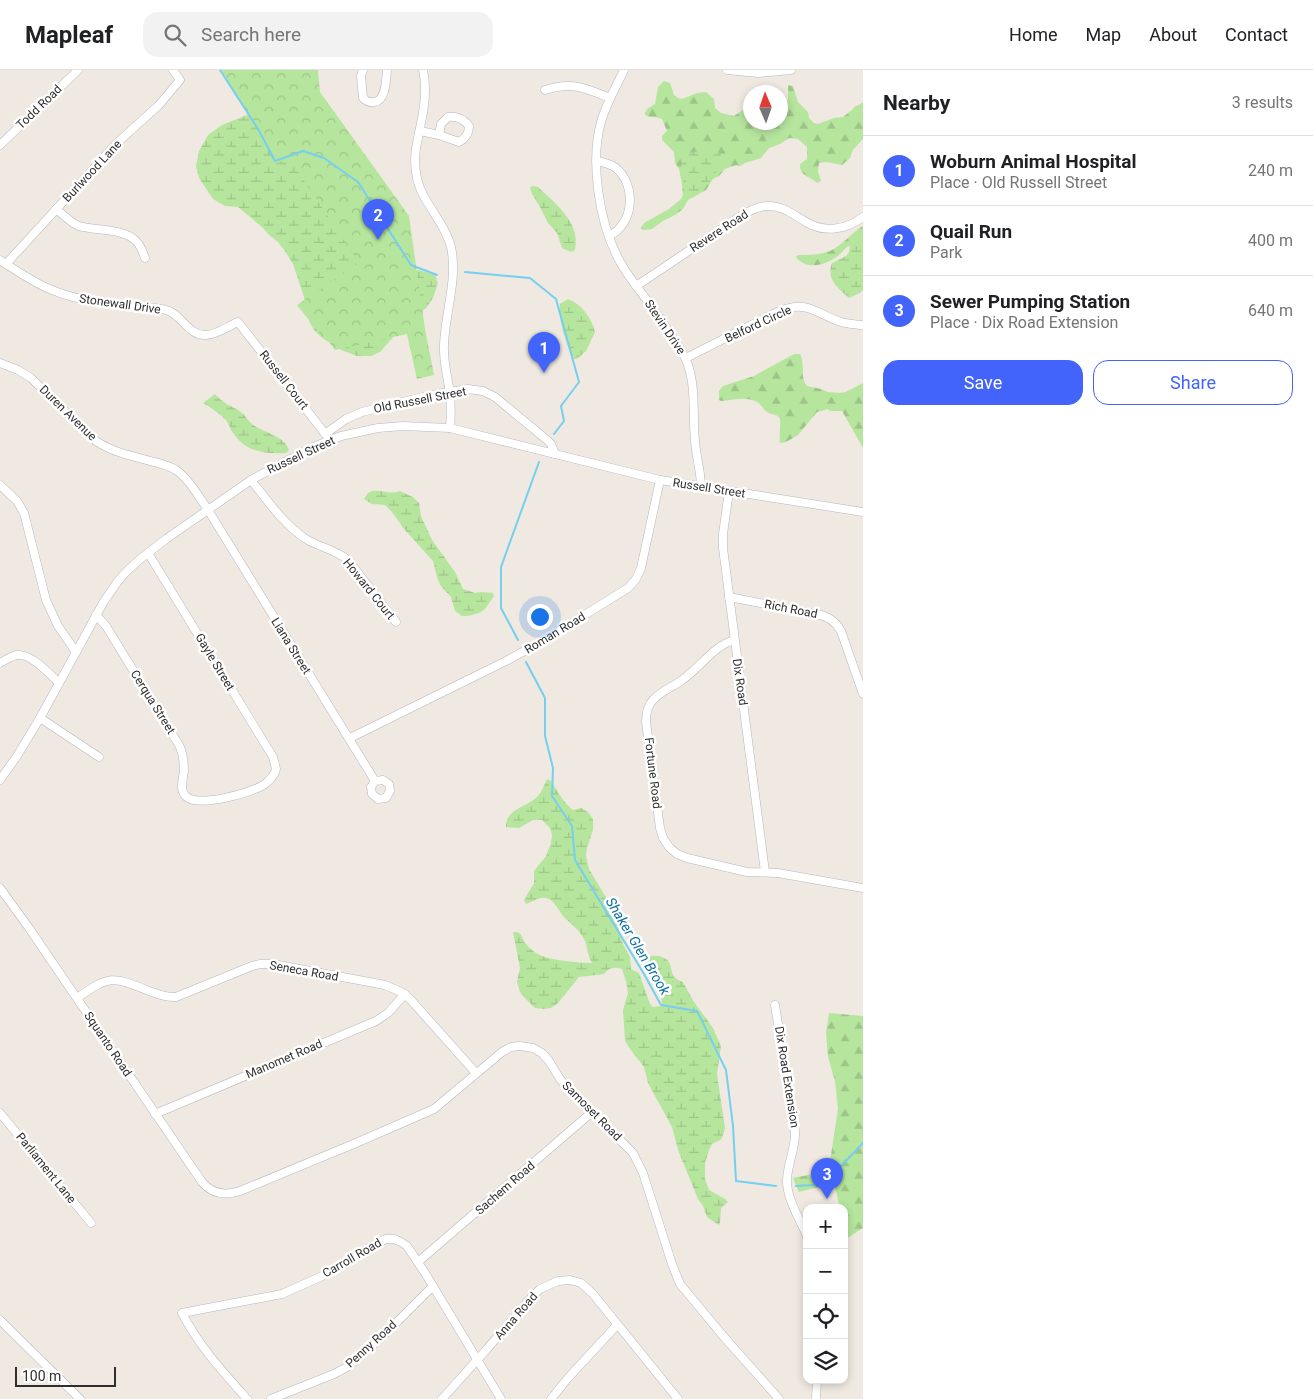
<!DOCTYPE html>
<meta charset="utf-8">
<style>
:root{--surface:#fff;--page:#f2f2f2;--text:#202124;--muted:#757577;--line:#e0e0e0;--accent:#4264fb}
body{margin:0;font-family:Roboto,sans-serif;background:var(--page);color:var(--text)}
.controls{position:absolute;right:15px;bottom:15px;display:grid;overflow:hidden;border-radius:10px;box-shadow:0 2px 8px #0003}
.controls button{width:45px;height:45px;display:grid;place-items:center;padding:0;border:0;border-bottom:1px solid var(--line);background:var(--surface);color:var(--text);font:25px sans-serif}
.compass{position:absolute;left:743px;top:15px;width:45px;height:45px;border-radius:50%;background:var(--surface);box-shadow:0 2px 8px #0003;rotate:358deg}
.scale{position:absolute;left:15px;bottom:12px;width:101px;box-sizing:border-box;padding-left:5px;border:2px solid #2e2e2e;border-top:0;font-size:14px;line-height:18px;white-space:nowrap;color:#2e2e2e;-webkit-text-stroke:4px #fff;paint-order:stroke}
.you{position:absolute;left:539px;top:546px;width:18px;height:18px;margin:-12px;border:4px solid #fff;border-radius:50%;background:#1a73e8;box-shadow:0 0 0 8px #1a73e833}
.badge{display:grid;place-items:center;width:32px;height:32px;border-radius:50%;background:var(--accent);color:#fff;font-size:16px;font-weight:700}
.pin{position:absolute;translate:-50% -41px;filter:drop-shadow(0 1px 2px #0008)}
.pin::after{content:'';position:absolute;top:26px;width:18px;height:15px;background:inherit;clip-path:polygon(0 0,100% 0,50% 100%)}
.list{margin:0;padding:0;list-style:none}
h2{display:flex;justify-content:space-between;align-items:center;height:65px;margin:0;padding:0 20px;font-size:21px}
h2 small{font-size:16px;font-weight:400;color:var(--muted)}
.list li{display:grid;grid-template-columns:32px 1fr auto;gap:15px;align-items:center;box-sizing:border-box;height:70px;padding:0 20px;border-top:1px solid var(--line)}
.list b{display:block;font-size:19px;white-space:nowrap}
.list p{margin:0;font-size:16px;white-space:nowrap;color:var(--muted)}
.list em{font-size:16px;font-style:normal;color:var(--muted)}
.actions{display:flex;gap:10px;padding:15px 20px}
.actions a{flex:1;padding:11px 0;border:1px solid var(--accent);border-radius:15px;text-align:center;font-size:18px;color:var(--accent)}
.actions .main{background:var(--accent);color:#fff}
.icon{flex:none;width:28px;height:28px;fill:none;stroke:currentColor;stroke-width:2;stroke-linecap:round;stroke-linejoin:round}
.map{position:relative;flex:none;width:863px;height:1329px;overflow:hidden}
header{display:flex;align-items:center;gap:30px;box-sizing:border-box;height:70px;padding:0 25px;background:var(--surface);border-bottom:1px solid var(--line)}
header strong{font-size:24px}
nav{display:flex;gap:28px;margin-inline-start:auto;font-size:18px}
.search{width:350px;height:45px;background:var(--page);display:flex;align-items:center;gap:12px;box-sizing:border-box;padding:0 18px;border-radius:15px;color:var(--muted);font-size:19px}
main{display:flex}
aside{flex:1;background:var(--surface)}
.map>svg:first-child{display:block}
.forest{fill:url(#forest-firs)}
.wetland{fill:url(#wetland-marsh)}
.park{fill:url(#park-crowns)}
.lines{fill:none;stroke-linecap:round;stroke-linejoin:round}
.stream{stroke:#75cff0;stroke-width:2}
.minor-casing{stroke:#b4b7c1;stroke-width:9}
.minor{stroke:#fff;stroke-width:8}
.labels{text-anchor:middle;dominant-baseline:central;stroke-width:5;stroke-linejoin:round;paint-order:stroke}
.street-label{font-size:12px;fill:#2e2e2e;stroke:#fff}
.water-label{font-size:14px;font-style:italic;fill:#0d6fa3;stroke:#fff}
</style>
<header>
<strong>Mapleaf</strong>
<div class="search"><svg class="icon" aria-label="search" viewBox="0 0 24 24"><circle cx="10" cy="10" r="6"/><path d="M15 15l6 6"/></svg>Search here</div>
<nav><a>Home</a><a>Map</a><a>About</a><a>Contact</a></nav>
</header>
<main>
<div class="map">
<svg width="863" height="1329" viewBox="0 0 863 1329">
<defs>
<pattern id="forest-firs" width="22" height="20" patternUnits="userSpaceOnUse" patternTransform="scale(1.25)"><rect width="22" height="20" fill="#b6e59e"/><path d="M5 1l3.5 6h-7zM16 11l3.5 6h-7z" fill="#9dc588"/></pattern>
<pattern id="wetland-marsh" width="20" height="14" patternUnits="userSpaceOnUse" patternTransform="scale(1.25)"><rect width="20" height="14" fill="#b6e59e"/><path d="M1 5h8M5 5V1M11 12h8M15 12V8" fill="none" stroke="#9dc588"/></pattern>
<pattern id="park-crowns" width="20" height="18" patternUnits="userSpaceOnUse" patternTransform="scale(1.25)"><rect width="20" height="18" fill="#b6e59e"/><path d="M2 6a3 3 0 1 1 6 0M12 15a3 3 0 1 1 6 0" fill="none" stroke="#9dc588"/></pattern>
</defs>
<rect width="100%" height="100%" fill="#efe9e1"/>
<g class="forest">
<path d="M664,11L670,13L674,25L678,28L682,29L697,23L706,22L714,29L715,38L721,43L734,46L744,39L750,36L751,52H781V36L788,30V15L793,16L798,32L808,42L809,48L814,53L818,54L834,48L843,47L852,40L854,37L863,33V69L853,80L850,88L842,95L826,92L819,93L818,101L821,111L817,113C810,106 799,106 800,94L807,89V77L798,69L789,68L780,74L769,78L761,88L745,93L740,96L736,95L725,99L719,106L713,109L706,120L688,130L683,139L675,145L663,151L652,159L643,160L641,158L644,153L669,139L681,129L683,125L682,114L679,99L675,93L674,82L662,70V66L667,61L662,49C658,46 652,49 645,45V43L647,39L655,34L658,17Z"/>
<path d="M863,156V173C858,174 851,175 847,177C844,179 842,183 839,185C827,195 806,201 796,187L798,185C809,185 820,185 830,181C843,175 851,163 863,156Z"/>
<path d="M794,284H800C806,295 799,307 807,316L821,319L828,322L840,323L846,322L863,313V378L842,341H830L828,339L817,342L798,365L786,372L780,373C779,366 781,353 780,349C778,344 773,345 769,343C764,341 762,335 757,332C747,326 732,330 721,331L719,330V321L723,316L754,306Z"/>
<path d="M829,943L863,946V1158L846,1169L844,1159V1138H840L834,1113L799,1122L793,1108L813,1104L829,1098L838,1039L835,1011L828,987L826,963Z"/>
</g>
<g class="wetland">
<path d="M252,43L409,200H419L435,205L438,213L433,228L426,238L396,264L380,282L371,286H357L341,280L321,267L314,260L310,253L304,227L293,194L285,181L278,172L268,164L263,158L238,137L225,136L213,129L199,108L196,96L199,81L208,65L222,55Z"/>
<path d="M717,81L720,83C721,86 722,87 721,91C721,96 705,119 701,122L688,123C684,118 683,110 682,104C677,79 698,81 717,81Z"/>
<path d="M532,116L538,117C556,134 581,153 575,180L571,182L562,178L557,163L548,153L540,137L532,124L530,118Z"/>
<path d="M863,171V220L860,223L849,228C838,218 826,210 832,193L846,186L849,182L850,175L854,173Z"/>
<path d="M568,229C582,235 591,247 595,262L586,281L577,289H574C566,276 558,249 560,234Z"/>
<path d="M215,324C222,333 232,336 241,342C246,346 249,353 255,356C266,363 285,367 289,380L286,383C262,384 245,382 231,360C230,358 229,355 228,353C224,346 210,337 203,333Z"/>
<path d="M372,421C382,420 390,425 400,421L413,427L419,433L421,446L432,470L455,502L463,519L475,523L481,522L493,523L494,526L485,539L479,543L468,546H462L455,541L451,527L440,515L437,507L433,491L404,459L392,442L385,435L372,434L364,429L368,423Z"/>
<path d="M547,709L551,711C558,722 563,732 573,740L581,738L588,742L593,749V760L587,778L586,786L589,799L607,829L615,846L623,874L630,887L631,899L639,903L650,934L653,937L661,936C668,921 630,892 651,886C656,885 662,886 666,889C675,895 666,906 683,912L694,932L713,958L721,976L717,1004L725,1058L722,1068L720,1070L712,1074L709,1080L705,1093V1109L709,1120L725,1129L728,1132L721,1138L720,1153L719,1155L707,1147L703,1136L698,1129L678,1080L672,1057L648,1013L644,997L630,979L625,971L623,940L628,923L626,911L622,899C614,897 610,897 604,904L579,907L558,933L551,938L543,939L535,938L524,927L520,922L517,912L520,898L513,862C523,861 521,868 526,874C529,878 534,882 538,884C546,890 580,893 592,893C587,884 588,880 585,871C581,861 571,854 564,847C559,841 555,832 549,829C542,825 533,832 526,834L524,830L534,813V801L546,786L551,773L552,765L550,758L542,750H533L519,758L506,757C505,739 527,737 537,727C542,722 544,715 547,709Z"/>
</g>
<path class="park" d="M221,0H318L320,22L409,146L425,259L434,305L417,309L407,264L335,280L327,269L325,270L297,235L359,193L289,88L278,93Z"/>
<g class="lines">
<g class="stream">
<path d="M220,0L258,59L275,91L303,81L324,88L358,112L411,195L437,205"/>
<path d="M465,202L530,208L556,229L579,312L561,336L564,351L554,364"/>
<path d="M518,570L501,538V497L539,392"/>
<path d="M526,592L545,628V666L553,698L552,726L572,756L575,790L644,904L661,935L697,941L726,1000L733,1056L736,1111L776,1116"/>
<path d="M796,1116L813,1115L836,1101L863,1073"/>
</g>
<g class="minor-casing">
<g id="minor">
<path d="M363,0L361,6L363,28C366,31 369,33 374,32C386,31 386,10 387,0"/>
<path d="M423,0C427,18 425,35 421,53C418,69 413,85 416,102C419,131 444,149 451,177C458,210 445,242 444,275C443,292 448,308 450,324C451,336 451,347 450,358"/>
<path d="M624,0C616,17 606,34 601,52C590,91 599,150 617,186C625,203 638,218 649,233C660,248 670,264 681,280C698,307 692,341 695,371C696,387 701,401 701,417"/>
<path d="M727,0L758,3L791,0"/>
<path d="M545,20C572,11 585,18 610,28"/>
<path d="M420,61L439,65L459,72C465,69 469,63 469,56C464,49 456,46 448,47L441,54L439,65"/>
<path d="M0,75L78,0"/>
<path d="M597,91C603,92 610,94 616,98C637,116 634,154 609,166"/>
<path d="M56,139L73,153L79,156C95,161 124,158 136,171C140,175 143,182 145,188"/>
<path d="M0,190C36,214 57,227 101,232C116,234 131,235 147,237C154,238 162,238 169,241C183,247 189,266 206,265C217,265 228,256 238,252L330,370"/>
<path d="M6,194L117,73L159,35L180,10L173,0"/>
<path d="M636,216C664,198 692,178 720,160C734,151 750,137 767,136C782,135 794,145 806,152C824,163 846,160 863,147"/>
<path d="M686,288L777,242C808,229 814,243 841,252C847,254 854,254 861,255"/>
<path d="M0,293L18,300L31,308L96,371C112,382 132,386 150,391C159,393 168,395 176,400C189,409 199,427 208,440L375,711L371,717L372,724L378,729L386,728L390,721L389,714L383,710L375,711"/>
<path d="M325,364L346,349L362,342L431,325L468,319L483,321L495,327L547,370L551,374L555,384"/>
<path d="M251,410C268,431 284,455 306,469C319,477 336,480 348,490L396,552"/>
<path d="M0,415L17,431L24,443L46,530L58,556L76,582"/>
<path d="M729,421L723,464V478L765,802"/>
<path d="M729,527L817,544C828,546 836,552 841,561L863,624"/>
<path d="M96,545L106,556L179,675C183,683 184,692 184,701C183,708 180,718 184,724C193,740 252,723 265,714C270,710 275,705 276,699L273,687L148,483"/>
<path d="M734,570C713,576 700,598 682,610C673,617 661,621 653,630C647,636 646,644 646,652L660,758L663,768L669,777L677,784L687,788L747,802L778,803L863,818"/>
<path d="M0,593C6,590 12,585 18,585C30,583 51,605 59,613"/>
<path d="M40,648L99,687"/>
<path d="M350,668L506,591L541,572L628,518L636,509L641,498L660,410"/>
<path d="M0,710L17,686L40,648L103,533L118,511L127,501L139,490L166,469L251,410L311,378L341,366L378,358L403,356L450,358L660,410L863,442"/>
<path d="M0,818L29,858L202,1112C212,1124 225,1126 240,1121L356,1073L434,1039L502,982L511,977L520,976L533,978L542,983L549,991L560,1009L571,1022L633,1083L643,1103L672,1194L680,1214L724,1267L779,1329"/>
<path d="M77,928C110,905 112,906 149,921C158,924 166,928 176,927L252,896L260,894H273L385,915L401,922L410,929L476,1003"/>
<path d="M775,935L795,1061C796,1078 787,1094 787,1111C787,1130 800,1149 807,1166"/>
<path d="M0,1043L91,1153"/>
<path d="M155,1044L376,951L388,943L405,924"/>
<path d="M418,1192L591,1043"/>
<path d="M0,1250L80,1329"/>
<path d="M247,1329C223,1302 199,1276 182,1243L282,1224L320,1207L379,1172L386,1169H394L401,1172L407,1176L425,1203L501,1329"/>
<path d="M271,1329L334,1304L349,1296L385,1264L433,1216"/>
<path d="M442,1329L487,1279L530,1229L540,1219L558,1211L570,1210L581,1213L593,1224L678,1329"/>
<path d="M551,1329L568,1308L617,1255"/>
<path d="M816,1329L817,1310"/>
</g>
</g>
<use href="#minor" class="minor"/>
</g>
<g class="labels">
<g class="street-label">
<text transform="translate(39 37) rotate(-44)">Todd Road</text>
<text transform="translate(92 101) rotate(-47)">Burlwood Lane</text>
<text transform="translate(719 161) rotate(-33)">Revere Road</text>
<text transform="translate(120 234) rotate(8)">Stonewall Drive</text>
<text transform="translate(758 254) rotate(-25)">Belford Circle</text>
<text transform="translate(665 257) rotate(56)">Stevin Drive</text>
<text transform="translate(284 310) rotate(52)">Russell Court</text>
<text transform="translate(420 330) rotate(-11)">Old Russell Street</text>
<text transform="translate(68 343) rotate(44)">Duren Avenue</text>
<text transform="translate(301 385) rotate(-25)">Russell Street</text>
<text transform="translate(709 418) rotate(9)">Russell Street</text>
<text transform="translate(369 519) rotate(51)">Howard Court</text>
<text transform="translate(791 539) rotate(11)">Rich Road</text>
<text transform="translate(555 563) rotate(-31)">Roman Road</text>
<text transform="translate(291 576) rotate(58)">Liana Street</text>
<text transform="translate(215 592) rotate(59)">Gayle Street</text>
<text transform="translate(740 612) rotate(82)">Dix Road</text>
<text transform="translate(153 632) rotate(58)">Cerqua Street</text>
<text transform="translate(653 703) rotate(83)">Fortune Road</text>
<text transform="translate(304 901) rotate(10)">Seneca Road</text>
<text transform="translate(108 974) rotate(56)">Squanto Road</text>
<text transform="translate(284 989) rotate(-23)">Manomet Road</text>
<text transform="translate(787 1007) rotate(81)">Dix Road Extension</text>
<text transform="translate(592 1041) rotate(45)">Samoset Road</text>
<text transform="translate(46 1098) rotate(51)">Parliament Lane</text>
<text transform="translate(505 1118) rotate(-41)">Sachem Road</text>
<text transform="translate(352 1188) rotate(-30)">Carroll Road</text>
<text transform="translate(516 1246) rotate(-49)">Anna Road</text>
<text transform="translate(371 1274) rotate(-42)">Penny Road</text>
</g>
<g class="water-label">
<text transform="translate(638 876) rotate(59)">Shaker Glen Brook</text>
</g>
</g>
</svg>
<div class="controls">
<button>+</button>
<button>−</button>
<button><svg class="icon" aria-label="locate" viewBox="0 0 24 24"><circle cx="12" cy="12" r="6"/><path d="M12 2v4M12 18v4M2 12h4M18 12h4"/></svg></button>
<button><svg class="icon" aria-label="layers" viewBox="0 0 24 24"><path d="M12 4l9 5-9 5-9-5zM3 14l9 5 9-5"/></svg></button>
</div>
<svg class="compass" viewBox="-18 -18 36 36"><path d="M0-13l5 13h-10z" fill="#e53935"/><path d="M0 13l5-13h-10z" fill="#757577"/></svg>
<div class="scale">100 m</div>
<div class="you"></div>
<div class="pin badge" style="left:544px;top:303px">1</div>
<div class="pin badge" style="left:378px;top:170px">2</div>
<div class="pin badge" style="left:827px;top:1129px">3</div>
</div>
<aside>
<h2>Nearby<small>3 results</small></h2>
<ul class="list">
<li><span class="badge">1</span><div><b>Woburn Animal Hospital</b><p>Place · Old Russell Street</p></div><em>240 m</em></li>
<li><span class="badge">2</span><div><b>Quail Run</b><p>Park</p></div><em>400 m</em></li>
<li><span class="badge">3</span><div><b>Sewer Pumping Station</b><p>Place · Dix Road Extension</p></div><em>640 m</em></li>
</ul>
<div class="actions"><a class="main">Save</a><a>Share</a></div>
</aside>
</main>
